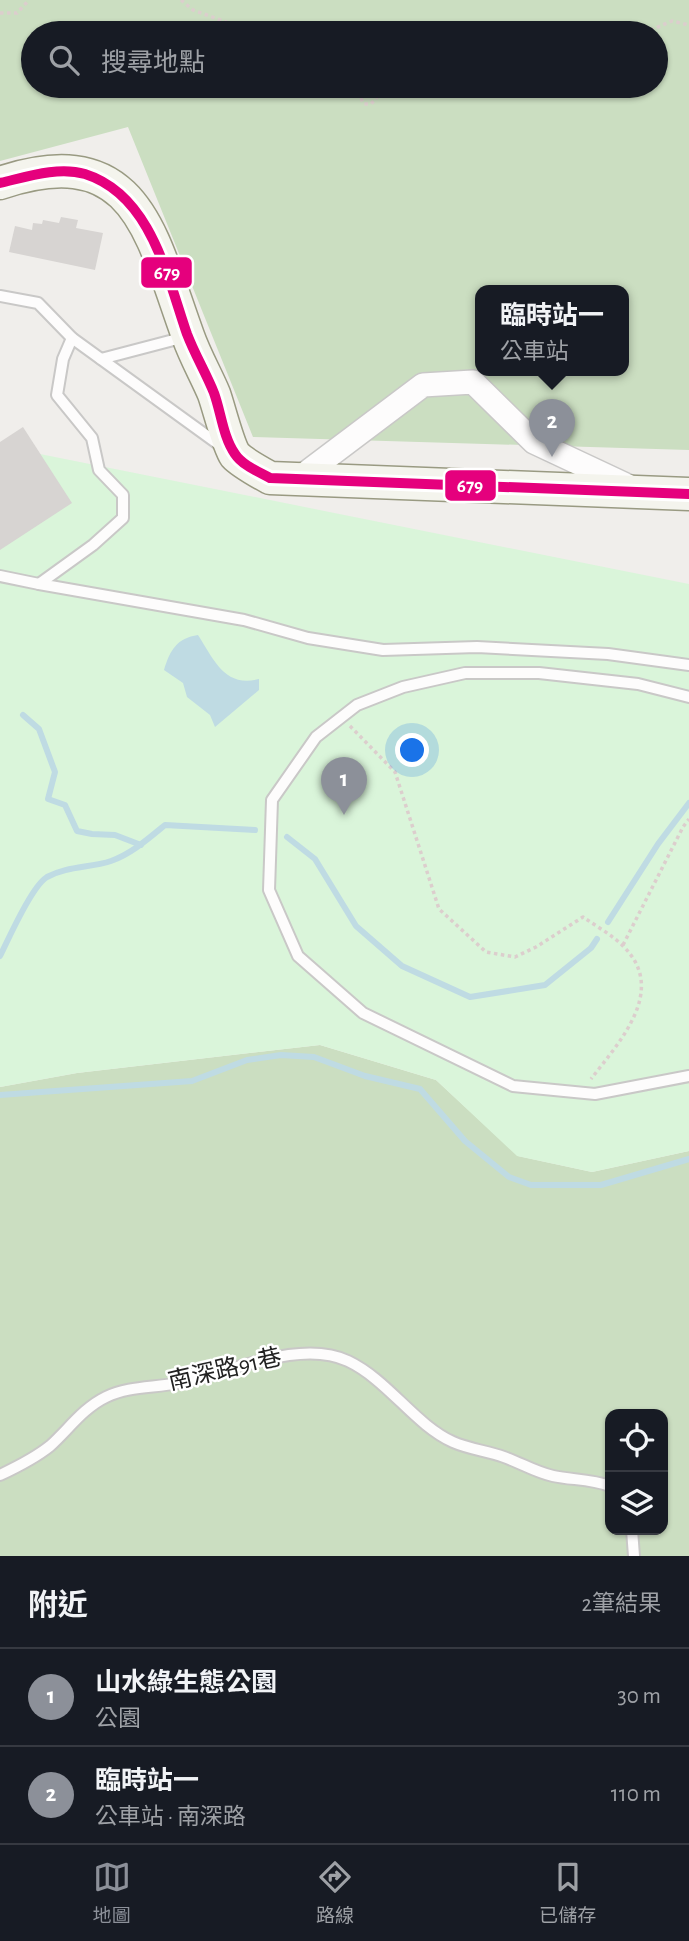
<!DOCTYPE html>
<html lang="zh-TW">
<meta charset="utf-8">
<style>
:root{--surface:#171b24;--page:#242831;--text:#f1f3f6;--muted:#9ea1a6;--line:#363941;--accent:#8c9099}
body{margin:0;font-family:"Alegreya Sans","Noto Sans TC",sans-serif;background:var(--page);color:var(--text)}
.controls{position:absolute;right:21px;bottom:21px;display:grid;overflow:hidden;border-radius:14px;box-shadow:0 2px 5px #0004}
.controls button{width:63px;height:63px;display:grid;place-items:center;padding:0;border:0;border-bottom:2px solid var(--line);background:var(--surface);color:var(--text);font:35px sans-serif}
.you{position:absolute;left:413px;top:751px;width:24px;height:24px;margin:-18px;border:5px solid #fff;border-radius:50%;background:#1a73e8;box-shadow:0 0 0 10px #1a73e833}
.badge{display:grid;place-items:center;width:46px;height:46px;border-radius:50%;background:var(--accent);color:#fff;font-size:23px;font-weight:700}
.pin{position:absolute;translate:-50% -58px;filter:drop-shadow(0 2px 4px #0008)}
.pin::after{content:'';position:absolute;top:37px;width:24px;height:21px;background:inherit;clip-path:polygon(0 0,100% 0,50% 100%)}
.popup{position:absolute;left:475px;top:285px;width:154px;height:91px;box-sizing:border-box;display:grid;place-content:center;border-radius:14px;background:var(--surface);filter:drop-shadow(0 2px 5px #0005);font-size:23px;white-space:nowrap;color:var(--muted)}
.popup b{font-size:26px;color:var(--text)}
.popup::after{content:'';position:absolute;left:50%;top:100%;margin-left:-14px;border:14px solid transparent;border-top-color:var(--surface)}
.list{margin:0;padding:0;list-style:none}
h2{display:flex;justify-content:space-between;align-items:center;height:91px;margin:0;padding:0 28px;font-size:30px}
h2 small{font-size:23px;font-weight:400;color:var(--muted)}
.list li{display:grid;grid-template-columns:46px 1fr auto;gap:21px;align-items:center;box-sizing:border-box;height:98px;padding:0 28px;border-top:2px solid var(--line)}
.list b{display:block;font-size:26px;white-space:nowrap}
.list p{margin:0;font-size:23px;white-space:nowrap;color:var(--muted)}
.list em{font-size:23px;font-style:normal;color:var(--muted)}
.icon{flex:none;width:38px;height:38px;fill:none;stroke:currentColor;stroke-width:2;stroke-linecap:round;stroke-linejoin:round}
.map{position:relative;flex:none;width:689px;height:1556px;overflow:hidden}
.search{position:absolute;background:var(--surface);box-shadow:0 2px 5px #0004;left:21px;right:21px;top:21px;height:77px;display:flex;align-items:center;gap:18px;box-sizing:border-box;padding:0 24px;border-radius:38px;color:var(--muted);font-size:26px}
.sheet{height:287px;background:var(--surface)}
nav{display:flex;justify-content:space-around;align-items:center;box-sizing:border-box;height:98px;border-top:2px solid var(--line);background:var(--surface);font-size:19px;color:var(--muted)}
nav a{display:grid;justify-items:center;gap:4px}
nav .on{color:var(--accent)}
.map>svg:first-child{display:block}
.forest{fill:#cbdec1;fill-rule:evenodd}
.park{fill:#daf5da}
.water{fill:#bfdbe3}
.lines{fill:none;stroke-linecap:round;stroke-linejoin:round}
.stream{stroke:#bfdbe3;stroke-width:6}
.building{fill:#d7d4d2}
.lane-casing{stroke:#c9c8c7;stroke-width:14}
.street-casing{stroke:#c9c8c7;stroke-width:26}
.secondary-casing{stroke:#999a82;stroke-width:35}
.path{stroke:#dccecd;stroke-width:3.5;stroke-dasharray:3.5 3.5;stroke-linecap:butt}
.lane{stroke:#fdfcfc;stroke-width:10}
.street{stroke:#fdfcfc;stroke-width:23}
.secondary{stroke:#f4f4ed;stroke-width:32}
.bus-1-casing{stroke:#fff;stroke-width:16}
.bus-1{stroke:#e5007d;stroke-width:10}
.labels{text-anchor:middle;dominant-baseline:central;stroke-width:5;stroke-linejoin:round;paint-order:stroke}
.street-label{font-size:24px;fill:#222;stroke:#fff}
.line-badge{stroke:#fff;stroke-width:2.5}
.badge-label{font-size:19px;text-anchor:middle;font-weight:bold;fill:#fff}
</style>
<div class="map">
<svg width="689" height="1556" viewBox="0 0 689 1556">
<rect width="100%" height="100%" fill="#f0eeeb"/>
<g class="forest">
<path d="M0,0H689V450L253,437L128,127L0,161ZM33,33H656V86H33ZM480,291H624V371H480Z"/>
<path d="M320,1045L436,1080L518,1156L592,1172L689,1151V1556H0V1087L77,1073ZM610,1414H663V1530H610Z"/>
</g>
<path class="park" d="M0,446L689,584V1151L592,1172L517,1156L436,1080L320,1045L77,1073L0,1087Z"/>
<path class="water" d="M198,635C214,660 225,688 259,679V690L215,727L210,715L187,697L183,683L164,670C170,650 177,638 198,635Z"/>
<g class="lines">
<g class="stream">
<path d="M23,715L39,729L55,772L48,799L65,805L77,831L92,834L115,835L141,845"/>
<path d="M287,837L315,859L356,926L402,966L470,997L545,985L591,948L597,939"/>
<path d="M608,922L658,844L689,803"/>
<path d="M0,956C9,938 32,886 47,877C67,866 90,868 111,861C131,854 148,839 165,825L255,830"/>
<path d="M0,1095L192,1081L247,1060L281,1055L314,1057L365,1076L420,1089L465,1141L509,1177L531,1185H601L689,1159"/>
</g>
</g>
<g class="building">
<path d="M61,217L78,220L76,228L103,233L95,270L9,252L15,226L32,230L33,223L42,224L43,220L59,223Z"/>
<path d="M23,427L72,503L0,550V442Z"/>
</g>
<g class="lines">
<g class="lane-casing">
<g id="lane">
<path d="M0,296L38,303L72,338L221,446"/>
<path d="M72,338L63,359L57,395L92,438L99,470L123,495V518L93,545L39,584L244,620L308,638L383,650L477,647L608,654L689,665"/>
<path d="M101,359L185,337"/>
<path d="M0,576L39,584"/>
<path d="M689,697L638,684L539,673H465L403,687L357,705L316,737L272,800L269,890L298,956L363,1013L513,1086L595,1094L689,1076"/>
<path d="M0,1475C17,1467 35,1458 50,1446C68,1430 83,1408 106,1397C129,1386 154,1388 178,1383C228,1374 299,1338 348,1361C388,1380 415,1425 453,1442C469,1449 487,1451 504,1457C521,1463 535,1472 553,1476C572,1480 591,1479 610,1486"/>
<path d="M632,1530L634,1556"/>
</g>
</g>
<g class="street-casing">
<path id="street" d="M297,480L423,385L473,382L534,442L632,488"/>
</g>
<g class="secondary-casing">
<path id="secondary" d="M0,183C137,137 151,235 188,336C195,356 206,375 214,394C219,408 228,445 235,455C241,462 261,473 270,478L689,494"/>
</g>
<g class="path">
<path d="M181,0L193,10L256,33"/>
<path d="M0,13H17L29,0"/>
<path d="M524,33H551"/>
<path d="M644,33L672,21L689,25"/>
<path d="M301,86L312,88V86"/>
<path d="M354,86L364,104H371L382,91L390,89L416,92L423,86"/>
<path d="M350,726L395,772L439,909L486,952L515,957L536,947L583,917C596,926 612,935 623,946C668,990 620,1041 591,1079"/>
<path d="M623,945L683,827L689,819"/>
</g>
<use href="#lane" class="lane"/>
<use href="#street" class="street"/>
<use href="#secondary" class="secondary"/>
<g class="bus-1-casing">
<path id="bus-1" d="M0,183C26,177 58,166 85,174C151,195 167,276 187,334C195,355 206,373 214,393C221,412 223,437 235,454C242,465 259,472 270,478L689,494"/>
</g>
<use href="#bus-1" class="bus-1"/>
</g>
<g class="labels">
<g class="street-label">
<text transform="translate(225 1370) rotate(-13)">南深路91巷</text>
</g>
</g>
<g class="line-badge">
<rect x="140" y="256" width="53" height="33" rx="7" fill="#e5007d"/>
<rect x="444" y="469" width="53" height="33" rx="7" fill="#e5007d"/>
</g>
<g class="badge-label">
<text x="167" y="279">679</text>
<text x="470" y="492">679</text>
</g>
</svg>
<div class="controls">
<button><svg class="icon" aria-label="locate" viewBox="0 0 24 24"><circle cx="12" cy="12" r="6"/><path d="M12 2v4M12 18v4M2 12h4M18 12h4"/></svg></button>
<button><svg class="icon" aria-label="layers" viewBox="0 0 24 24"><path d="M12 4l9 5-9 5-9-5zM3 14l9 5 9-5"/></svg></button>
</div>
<div class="you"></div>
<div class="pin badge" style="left:344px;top:815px">1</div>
<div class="pin badge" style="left:552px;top:457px">2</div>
<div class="popup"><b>臨時站一</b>公車站</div>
<div class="search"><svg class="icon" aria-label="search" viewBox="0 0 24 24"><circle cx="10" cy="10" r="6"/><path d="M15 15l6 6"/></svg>搜尋地點</div>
</div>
<section class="sheet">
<h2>附近<small>2筆結果</small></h2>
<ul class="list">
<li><span class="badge">1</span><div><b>山水綠生態公園</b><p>公園</p></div><em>30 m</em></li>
<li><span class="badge">2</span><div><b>臨時站一</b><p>公車站 · 南深路</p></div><em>110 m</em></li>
</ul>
</section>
<nav>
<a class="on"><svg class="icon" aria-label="map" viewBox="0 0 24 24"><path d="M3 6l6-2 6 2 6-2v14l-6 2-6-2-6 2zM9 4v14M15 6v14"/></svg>地圖</a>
<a><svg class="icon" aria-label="directions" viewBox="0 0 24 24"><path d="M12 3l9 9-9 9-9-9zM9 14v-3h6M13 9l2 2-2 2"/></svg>路線</a>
<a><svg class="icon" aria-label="saved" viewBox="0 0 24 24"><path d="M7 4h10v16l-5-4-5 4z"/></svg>已儲存</a>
</nav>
